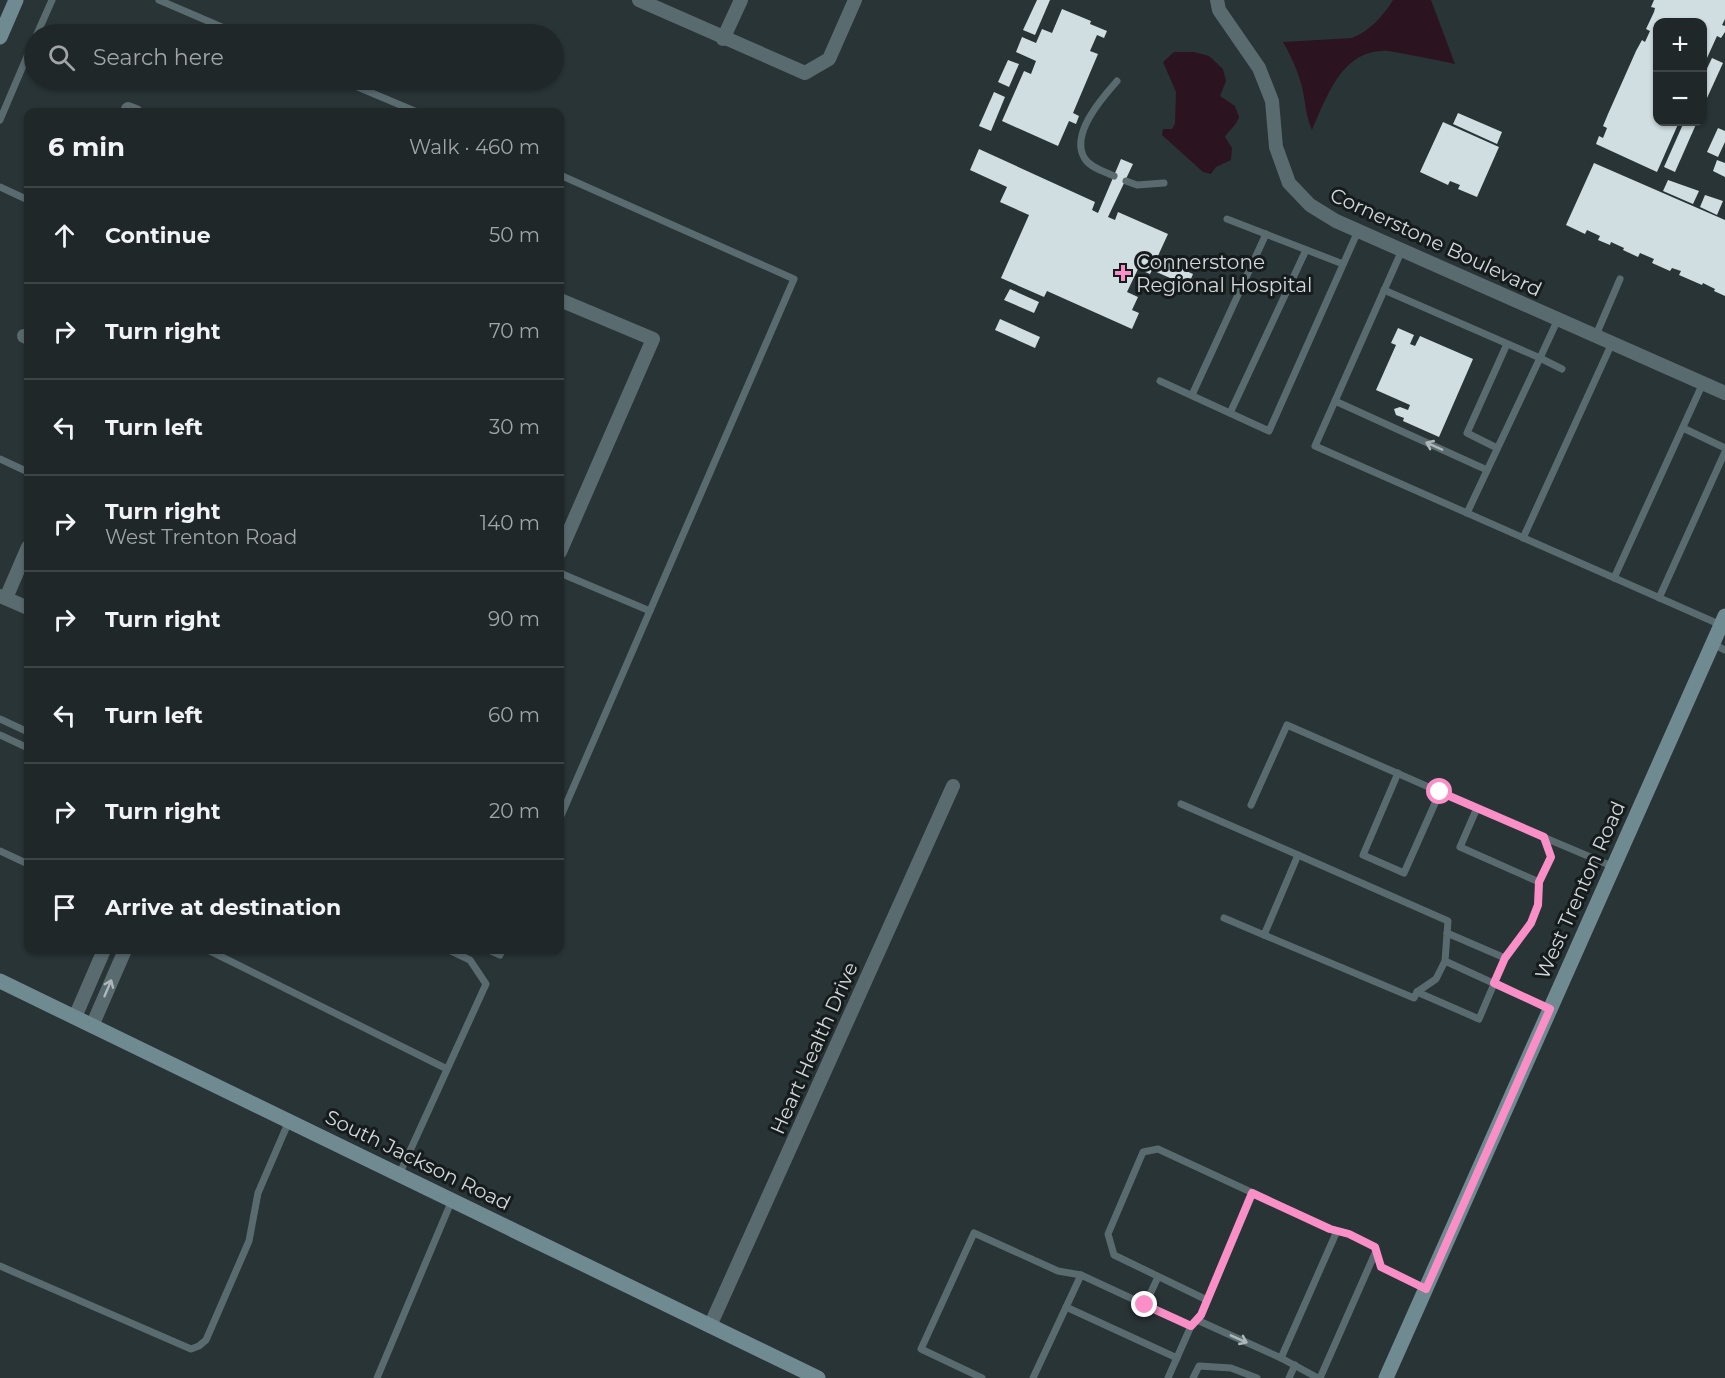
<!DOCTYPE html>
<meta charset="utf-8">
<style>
:root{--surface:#1f2729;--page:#272f31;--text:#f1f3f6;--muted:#a1a5a8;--line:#3c4446}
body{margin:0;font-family:Montserrat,sans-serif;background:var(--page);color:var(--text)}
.controls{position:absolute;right:18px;top:18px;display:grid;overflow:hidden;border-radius:12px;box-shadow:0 2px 4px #0004}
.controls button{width:54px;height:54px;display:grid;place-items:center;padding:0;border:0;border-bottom:2px solid var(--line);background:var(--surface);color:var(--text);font:30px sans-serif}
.stop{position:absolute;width:18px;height:18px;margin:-14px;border:4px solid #fa8fc7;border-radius:50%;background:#fff}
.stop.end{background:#fa8fc7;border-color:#fff;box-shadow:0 2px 6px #0008}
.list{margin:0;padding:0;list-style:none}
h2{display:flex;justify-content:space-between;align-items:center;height:78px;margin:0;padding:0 24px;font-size:26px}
h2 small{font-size:20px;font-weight:400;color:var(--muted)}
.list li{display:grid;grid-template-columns:39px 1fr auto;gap:18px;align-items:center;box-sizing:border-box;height:96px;padding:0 24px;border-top:2px solid var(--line)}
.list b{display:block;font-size:22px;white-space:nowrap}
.list p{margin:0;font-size:20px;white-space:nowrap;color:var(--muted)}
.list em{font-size:20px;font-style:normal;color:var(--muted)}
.icon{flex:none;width:33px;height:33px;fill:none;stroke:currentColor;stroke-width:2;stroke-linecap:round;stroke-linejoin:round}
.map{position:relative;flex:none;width:1725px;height:1378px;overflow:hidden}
.search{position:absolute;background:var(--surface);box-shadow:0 2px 4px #0004;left:24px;top:24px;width:540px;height:66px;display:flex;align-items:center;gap:15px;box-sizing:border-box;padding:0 21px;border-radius:33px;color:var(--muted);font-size:22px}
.panel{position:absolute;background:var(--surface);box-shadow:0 2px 4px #0004;left:24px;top:108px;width:540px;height:846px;border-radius:12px}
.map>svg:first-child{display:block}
.water{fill:#2c1320}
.building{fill:#d0dde1}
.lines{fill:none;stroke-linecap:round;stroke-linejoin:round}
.lane{stroke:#5a6b70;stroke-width:7}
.street{stroke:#5a6b70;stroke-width:14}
.secondary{stroke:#708a92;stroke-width:15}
.oneway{stroke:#adb7ba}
.route{stroke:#fa8fc7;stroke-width:8}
.poi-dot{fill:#fa8fc7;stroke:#161b1c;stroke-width:2}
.labels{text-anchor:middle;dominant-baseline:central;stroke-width:6;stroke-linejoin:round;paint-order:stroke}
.street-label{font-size:20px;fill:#d1d7da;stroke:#161b1c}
.poi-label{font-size:20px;fill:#d1d7da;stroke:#161b1c;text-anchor:start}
</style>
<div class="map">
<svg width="1725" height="1378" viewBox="0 0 1725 1378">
<rect width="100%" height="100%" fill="#293437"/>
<g class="water">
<path d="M1393,0H1431L1455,64C1438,60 1421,57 1405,54C1397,53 1389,50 1382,51C1341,52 1326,99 1312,130C1305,113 1306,104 1302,87C1298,71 1291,56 1283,42L1352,38C1370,31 1383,16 1393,0Z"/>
<path d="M1174,52H1194L1209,56L1223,69L1226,81L1220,96L1235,106L1239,117C1236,126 1229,130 1225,137L1232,148L1231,160L1216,167L1211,174L1203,172L1162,135L1163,129H1172L1175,124L1176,92L1163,62Z"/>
</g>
<g class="building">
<path d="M1037,0H1050L1035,35L1023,30Z"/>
<path d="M1654,0H1725V19L1722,25L1725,26V32L1721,38L1717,36L1702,69V22H1658V122H1679L1657,172L1596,144L1599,136L1603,138L1607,128L1603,126L1608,114L1636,51L1642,40L1645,42L1650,31L1646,29L1654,12L1655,8L1651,7Z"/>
<path d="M1062,9L1091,21L1090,24L1107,31L1104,38L1097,35L1090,51L1098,54L1073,113L1079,116L1076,124L1069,121L1058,146L1002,121L1024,71L1031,74L1036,61L1016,52L1022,37L1036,43L1042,29L1052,33Z"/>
<path d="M1712,58L1723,63L1702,109V79Z"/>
<path d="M1008,60L1019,64L1009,87L998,82Z"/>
<path d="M994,92L1005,97L991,131L979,126Z"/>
<path d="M1458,113L1502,132L1497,144L1453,124Z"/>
<path d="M1443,122L1499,147L1477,197L1458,189L1460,185L1450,181L1448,185L1420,172Z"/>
<path d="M1684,122H1697L1675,172L1664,167Z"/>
<path d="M1718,128L1725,131V142L1718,157L1707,152Z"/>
<path d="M979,149L1095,202L1092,210L1098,213L1121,159L1133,164L1108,217L1115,220L1118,212L1168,234L1157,258L1193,274L1188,286L1152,270L1150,274L1138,269L1127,292L1138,297L1132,310L1139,313L1132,329L1047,291L1044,297L1001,278L1029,215L1000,202L1007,187L970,170Z"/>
<path d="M1717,160L1725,163V177L1713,171Z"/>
<path d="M1594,163L1725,220V296L1714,291L1715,289L1703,283L1702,285L1679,275L1681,271L1672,268L1670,271L1652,263L1654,259L1640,253L1638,257L1623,250L1624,248L1611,242L1610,245L1598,240L1600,236L1587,230L1585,234L1566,225Z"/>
<path d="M1668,180L1699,191L1693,204L1663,191Z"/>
<path d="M1705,195L1723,201L1717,215L1700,207Z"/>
<path d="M1010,289L1039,302L1034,313L1004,300Z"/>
<path d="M1000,319L1040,337L1035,348L995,330Z"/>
<path d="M1398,328L1414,335L1410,344L1415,346L1420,336L1473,359L1439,437L1403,421L1404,418L1396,415L1394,409L1400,407L1408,410L1410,405L1376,390L1396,345L1391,343Z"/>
</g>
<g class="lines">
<g class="lane">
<path d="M159,0L238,34"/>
<path d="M37,34L52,0"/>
<path d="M341,80L417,112"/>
<path d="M0,120L34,40"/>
<path d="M560,175L794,279L560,818"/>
<path d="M1114,176C1105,172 1091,168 1085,159C1069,135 1102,98 1117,81"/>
<path d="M1126,181L1137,185L1164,183"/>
<path d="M0,187L28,200"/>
<path d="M1227,219L1343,264"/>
<path d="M1402,250L1315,446L1721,625"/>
<path d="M1384,290L1540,358L1467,513"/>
<path d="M1558,319L1540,358L1562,369"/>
<path d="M1596,335L1620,279"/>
<path d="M1160,381L1269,431L1358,231"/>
<path d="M1192,395L1266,234"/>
<path d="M1335,401L1487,470"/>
<path d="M1230,413L1306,250"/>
<path d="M1683,428L1725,448"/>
<path d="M1497,448L1467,433L1507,344"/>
<path d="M0,459L28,472"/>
<path d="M1523,538L1612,343"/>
<path d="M560,573L650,611"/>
<path d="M1614,578L1703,383"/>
<path d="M1659,598L1725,452"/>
<path d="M1713,644L1725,650"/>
<path d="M0,719L28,732"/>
<path d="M0,735L28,748"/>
<path d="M1398,773L1363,855L1404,873L1440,792"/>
<path d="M1181,804L1298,855"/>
<path d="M1251,805L1287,725L1543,837L1551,857L1539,882L1538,905L1531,923L1505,958"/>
<path d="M1477,808L1460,847L1539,882"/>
<path d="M1543,837L1614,867"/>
<path d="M0,851L28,864"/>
<path d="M1224,918L1264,935"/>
<path d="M208,950L447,1069"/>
<path d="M489,950L500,955L502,950"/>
<path d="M1445,961L1436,979L1417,992L1414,998L1264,935L1298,855L1448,921L1445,961L1550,1009"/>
<path d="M1417,992L1479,1019L1505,958L1447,933"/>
<path d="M399,1175L486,984L470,960L449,950"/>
<path d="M0,1266L191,1349L199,1346L206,1340L249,1241L258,1193L289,1121"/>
<path d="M1207,1300L1114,1255L1108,1234L1143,1152L1158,1149L1253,1193"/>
<path d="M1145,1305L1158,1277"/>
<path d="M1066,1307L1177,1358"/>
<path d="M1197,1320L1281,1358L1318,1378"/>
<path d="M1281,1358L1337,1231"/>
<path d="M377,1378L452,1200"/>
<path d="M982,1378L921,1349L974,1233L1058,1271L1081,1275L1191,1326"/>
<path d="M1033,1378L1081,1275"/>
<path d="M1168,1378L1191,1326L1201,1315L1253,1193L1330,1229L1349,1234L1375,1247L1381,1267L1426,1289"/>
<path d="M1193,1378L1199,1366L1231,1368L1257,1378"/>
<path d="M1289,1378L1295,1365"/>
<path d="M1320,1378L1376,1251"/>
</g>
<g class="street">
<path d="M639,0L805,73L829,59L855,0"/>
<path d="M1217,0L1219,10L1259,68L1272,101L1276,147L1289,183L1310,205L1336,221L1725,393"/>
<path d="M723,39L741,0"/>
<path d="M128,109L136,112"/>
<path d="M560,300L653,339L560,552"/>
<path d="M24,336L28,338"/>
<path d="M0,596L28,608"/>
<path d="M6,598L28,547"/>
<path d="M75,1017L104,950"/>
<path d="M92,1026L125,950"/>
<path d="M710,1326L953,786"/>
</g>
<g class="secondary">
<path d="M0,37L16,0"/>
<path d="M0,981L818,1378"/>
<path d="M1386,1378L1725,616"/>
</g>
</g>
<defs><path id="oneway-shaft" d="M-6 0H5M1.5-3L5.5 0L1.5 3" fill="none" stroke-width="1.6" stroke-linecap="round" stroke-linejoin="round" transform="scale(1.5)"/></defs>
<g class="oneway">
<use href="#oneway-shaft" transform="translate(1434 446) rotate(-156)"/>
<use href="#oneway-shaft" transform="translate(108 988) rotate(-67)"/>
<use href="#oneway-shaft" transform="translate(1239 1339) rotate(24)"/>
</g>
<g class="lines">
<path class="route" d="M1145,1305L1191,1326L1201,1315L1252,1193L1330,1229L1349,1234L1375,1247L1381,1267L1426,1289L1550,1009L1494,983L1505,958L1531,923L1538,905L1539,882L1551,857L1544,837L1440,792"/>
</g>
<path class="poi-dot" d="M1120 264h6v6h6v6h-6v6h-6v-6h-6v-6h6z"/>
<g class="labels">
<g class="street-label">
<text transform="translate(1436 242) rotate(25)">Cornerstone Boulevard</text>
<text transform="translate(1580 890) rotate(-66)">West Trenton Road</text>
<text transform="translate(814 1048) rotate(-66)">Heart Health Drive</text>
<text transform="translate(418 1160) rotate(26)">South Jackson Road</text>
</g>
<g class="poi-label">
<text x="1136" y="262">Connerstone<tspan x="1136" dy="23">Regional Hospital</tspan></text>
</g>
</g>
</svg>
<div class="controls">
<button>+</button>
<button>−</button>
</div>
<div class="stop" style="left:1440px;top:792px"></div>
<div class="stop end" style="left:1145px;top:1305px"></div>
<div class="search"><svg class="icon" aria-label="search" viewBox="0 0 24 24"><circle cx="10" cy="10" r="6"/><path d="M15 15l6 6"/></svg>Search here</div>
<section class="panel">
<h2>6 min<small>Walk · 460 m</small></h2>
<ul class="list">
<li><svg class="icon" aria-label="ahead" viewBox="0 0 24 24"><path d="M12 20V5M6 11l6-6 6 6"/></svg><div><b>Continue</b></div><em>50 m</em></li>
<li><svg class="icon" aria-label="right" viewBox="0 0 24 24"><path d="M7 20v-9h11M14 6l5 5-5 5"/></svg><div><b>Turn right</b></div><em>70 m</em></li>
<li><svg class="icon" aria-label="left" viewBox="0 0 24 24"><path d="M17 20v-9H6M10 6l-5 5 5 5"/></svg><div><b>Turn left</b></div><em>30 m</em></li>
<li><svg class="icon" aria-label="right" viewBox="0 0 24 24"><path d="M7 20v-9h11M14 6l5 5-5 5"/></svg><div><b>Turn right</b><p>West Trenton Road</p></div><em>140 m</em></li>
<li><svg class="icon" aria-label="right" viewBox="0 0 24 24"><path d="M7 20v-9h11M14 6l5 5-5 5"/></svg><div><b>Turn right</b></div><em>90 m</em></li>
<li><svg class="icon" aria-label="left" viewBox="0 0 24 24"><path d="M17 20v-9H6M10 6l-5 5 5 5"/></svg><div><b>Turn left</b></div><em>60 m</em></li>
<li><svg class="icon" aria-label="right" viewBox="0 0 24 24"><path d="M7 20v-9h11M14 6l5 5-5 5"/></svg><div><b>Turn right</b></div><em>20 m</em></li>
<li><svg class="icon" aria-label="arrive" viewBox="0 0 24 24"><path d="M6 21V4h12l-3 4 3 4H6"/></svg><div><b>Arrive at destination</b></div></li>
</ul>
</section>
</div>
